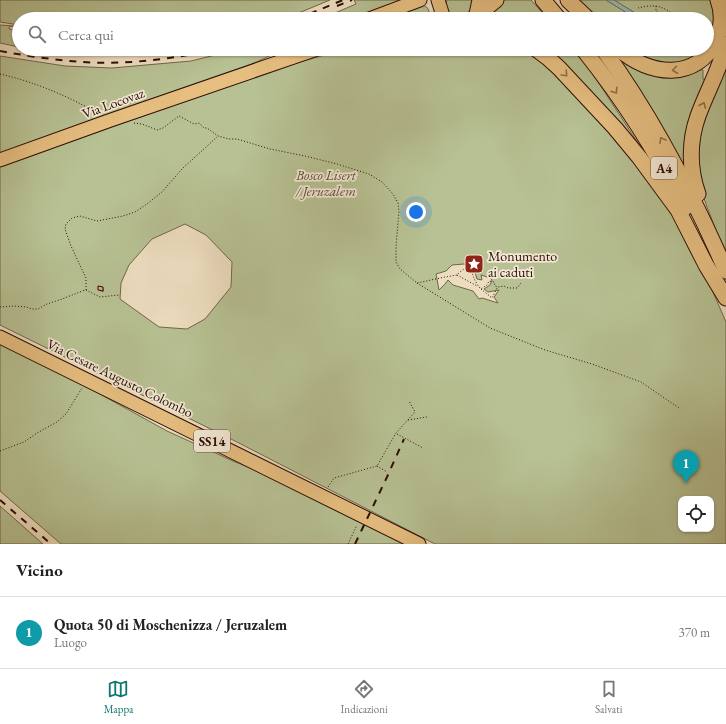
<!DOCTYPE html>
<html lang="it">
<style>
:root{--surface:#fff;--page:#f6f6f6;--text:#222;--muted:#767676;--line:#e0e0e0;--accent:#0f766e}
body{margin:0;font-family:"EB Garamond",serif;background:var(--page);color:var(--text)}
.controls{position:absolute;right:12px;bottom:12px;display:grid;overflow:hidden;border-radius:8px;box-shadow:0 1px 3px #0004}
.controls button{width:36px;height:36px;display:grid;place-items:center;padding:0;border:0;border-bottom:1px solid var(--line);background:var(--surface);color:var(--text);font:20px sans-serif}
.you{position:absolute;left:416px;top:212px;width:14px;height:14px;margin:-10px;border:3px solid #fff;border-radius:50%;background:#1a73e8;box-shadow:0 0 0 6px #1a73e833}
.badge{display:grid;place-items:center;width:26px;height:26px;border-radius:50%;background:var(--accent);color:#fff;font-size:13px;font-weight:700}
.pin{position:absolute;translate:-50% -33px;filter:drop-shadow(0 1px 2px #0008)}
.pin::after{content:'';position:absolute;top:21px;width:14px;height:12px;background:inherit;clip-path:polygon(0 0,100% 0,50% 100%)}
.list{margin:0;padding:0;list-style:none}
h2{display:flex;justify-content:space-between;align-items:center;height:52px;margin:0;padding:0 16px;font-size:17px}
h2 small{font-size:13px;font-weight:400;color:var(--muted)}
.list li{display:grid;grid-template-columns:26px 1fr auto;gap:12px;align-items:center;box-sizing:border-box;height:72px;padding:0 16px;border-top:1px solid var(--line)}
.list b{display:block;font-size:15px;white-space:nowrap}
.list p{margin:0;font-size:13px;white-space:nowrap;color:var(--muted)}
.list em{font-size:13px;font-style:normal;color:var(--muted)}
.icon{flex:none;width:22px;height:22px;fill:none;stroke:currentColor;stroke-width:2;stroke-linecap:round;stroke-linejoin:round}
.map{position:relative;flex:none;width:726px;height:544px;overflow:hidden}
.search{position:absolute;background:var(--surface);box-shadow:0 1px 3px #0004;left:12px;right:12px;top:12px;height:44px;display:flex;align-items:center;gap:10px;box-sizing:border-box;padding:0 14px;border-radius:22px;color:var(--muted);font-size:15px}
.sheet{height:124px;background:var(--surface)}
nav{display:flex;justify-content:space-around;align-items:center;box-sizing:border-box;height:56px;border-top:1px solid var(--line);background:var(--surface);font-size:11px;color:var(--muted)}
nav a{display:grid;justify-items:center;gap:2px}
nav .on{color:var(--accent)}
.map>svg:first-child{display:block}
.green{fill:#b7c193;stroke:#71664a;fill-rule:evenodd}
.water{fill:#9abbb6;stroke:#6e756e}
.building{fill:#d9a58c;stroke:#2b0c02;filter:url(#shadow)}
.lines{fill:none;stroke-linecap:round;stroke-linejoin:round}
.primary-casing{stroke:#2b0c02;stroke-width:15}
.motorway-casing{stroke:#2b0c02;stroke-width:17}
.path{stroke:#2b0c02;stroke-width:1;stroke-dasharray:1 2;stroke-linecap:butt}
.primary{stroke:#e6be80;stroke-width:13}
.motorway{stroke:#e6be80;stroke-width:15}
.rail{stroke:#2b0c02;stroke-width:2;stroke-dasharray:7 7;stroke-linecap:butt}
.oneway{stroke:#926e47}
.labels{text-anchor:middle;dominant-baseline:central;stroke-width:3.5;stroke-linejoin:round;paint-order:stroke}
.shield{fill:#f3e9d6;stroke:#674e42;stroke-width:1}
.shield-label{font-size:13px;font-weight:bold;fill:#2b0c02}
.street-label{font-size:14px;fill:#2b0c02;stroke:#f3e9d6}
.park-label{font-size:14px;font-style:italic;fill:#5c4b35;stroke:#f3e9d6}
.poi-label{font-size:14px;fill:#2b0c02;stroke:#f3e9d6;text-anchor:start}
</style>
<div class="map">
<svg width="726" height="544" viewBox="0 0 726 544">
<defs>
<filter id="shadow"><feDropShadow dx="4" dy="2.5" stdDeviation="0" flood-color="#0004"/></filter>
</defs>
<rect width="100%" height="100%" fill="#edddc0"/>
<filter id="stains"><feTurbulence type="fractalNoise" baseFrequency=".005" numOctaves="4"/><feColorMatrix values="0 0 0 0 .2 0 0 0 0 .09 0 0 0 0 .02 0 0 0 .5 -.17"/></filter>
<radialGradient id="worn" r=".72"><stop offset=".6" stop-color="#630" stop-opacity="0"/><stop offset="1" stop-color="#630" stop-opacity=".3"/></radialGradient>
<g class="green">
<path d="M0,0H330L284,19H19V25L0,22Z"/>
<path d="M354,0H406L356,19H321L356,4Z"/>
<path d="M447,0H474L468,18L466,19L452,18C448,14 445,5 447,0Z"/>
<path d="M502,0H531L548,19H491C490,10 496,6 502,0Z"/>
<path d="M576,0H606L637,19H594Z"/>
<path d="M614,0H713L717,16L707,48V19H642L635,13Z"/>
<path d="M419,6H425C429,8 431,15 427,19H383Z"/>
<path d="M0,25L15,26L9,27V29L19,31V47L0,43Z"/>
<path d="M37,49H181C154,53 126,55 98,55C78,55 57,52 37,49Z"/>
<path d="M239,49H285L232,73L0,155V56L65,66L112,68L191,61Z"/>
<path d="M345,49H524L528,50L564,78L602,120L672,213L706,276L726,322V544H435L237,442L0,325V166L273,70ZM185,224L206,235L232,262L231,287L205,319L187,329L159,327L120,299L121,283L129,265L152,239ZM464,264L474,269L477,279L482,280L481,275L490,278L492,280L490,285L484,289L488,292L499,290L494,297L498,303L482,298L479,299L473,291L453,285L448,280L445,284L439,290L436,274L446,271L452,265ZM681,499H711V529H681Z"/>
<path d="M544,49H573L589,68L653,166Z"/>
<path d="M611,49L623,58L703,70V79L708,82L684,166L633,82Z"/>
<path d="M624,49H706L694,60L663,66Z"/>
<path d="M726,57V256L707,207L697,178L700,124Z"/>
<path d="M0,343L80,380L89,388L167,431L233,461L268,475L407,544H61L0,491Z"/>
<path d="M0,506L43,544H0Z"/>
</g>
<path class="water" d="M606,0H614L635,13L642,19H637Z"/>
<path class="building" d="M98,286L103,287V291L98,290Z"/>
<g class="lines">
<g class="primary-casing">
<g id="primary">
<path d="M438,0L444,19"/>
<path d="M369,19L420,0"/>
<path d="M473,19L476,14L479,0"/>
<path d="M0,160L111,120L317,49"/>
<path d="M0,337L419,544"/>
</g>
</g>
<g class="motorway-casing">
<g id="motorway">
<path d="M543,0L559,19"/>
<path d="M568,0L588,19"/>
<path d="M474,18L496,0"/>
<path d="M536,49L548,58L559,68L615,128L639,157L678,210L706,265L726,298"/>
<path d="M583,49C622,98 657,152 685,208"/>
<path d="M603,49C653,118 692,193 726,271"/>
<path d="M619,49C649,76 697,82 717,39C722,26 723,13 718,0"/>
<path d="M698,194C689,169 689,141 698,116C707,91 720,69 726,44"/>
</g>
</g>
<g class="path">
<path d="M656,6V11L667,19"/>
<path d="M638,8C642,7 647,6 651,6C662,5 672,13 680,19"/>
<path d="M0,74C35,82 68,96 99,114"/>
<path d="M134,123L142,124L157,130L163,128L179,116L194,124L199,123L204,128H207L218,136L229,139H237L270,149L305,156L337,164L369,174L382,182L393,194L398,203L399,211L396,246V262L400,269L417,283L445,277L457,275C462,269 469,267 475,260"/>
<path d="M472,264L475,267L477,262"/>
<path d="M471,265C471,272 475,283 481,289L487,285L489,281L494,282L495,286L498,287L504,286L508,288H517L521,283"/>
<path d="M457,275L477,286"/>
<path d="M417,283L490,328L545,350L592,364L641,382L679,408"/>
<path d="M481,289L492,298L497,288"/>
<path d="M86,290V278L71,246L65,229L66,224L72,218L80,216L97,221L123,216L135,212L147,204L162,192L183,168L217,137"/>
<path d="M86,290L100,297L119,295"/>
<path d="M0,307L14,306L26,307L32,309H38L47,304L62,299L85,290"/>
<path d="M408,420L427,417"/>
<path d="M397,434L423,448"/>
<path d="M0,451L24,442L37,433L57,422L66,414L82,388"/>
<path d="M377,466L387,472"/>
<path d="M328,487L334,478L377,466L396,433L415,412L409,401"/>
<path d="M348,544L357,525"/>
</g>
<use href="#primary" class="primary"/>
<use href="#motorway" class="motorway"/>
<g class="rail">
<path d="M337,6L352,0"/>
<path d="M297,19L343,0"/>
<path d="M0,51C27,56 55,60 82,62C127,65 173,59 217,49"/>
<path d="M0,500L51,544"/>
<path d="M355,544L387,477L404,439"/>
</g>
</g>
<defs><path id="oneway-chevron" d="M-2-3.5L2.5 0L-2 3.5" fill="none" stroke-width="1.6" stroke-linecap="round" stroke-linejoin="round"/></defs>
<g class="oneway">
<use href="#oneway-chevron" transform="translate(675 70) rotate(173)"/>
<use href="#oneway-chevron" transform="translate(565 74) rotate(47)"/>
<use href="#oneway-chevron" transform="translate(615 91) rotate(56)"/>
<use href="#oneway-chevron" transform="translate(703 105) rotate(-67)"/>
<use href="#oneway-chevron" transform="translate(662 140) rotate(-120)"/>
</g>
<defs>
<g id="sight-square" transform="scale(1)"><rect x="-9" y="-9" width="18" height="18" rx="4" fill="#8f2418" stroke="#f3e9d6"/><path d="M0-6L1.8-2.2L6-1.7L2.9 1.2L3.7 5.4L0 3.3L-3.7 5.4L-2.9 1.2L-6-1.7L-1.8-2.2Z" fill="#fff"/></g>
</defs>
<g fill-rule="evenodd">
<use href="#sight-square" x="474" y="264"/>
</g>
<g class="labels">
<g class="shield">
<rect x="651" y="157" width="26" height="22" rx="3"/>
<rect x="194" y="430" width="36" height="22" rx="3"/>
</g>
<g class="shield-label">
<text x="664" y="168">A4</text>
<text x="212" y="441">SS14</text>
</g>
<g class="street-label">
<text transform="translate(113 103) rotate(-20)">Via Locovaz</text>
<text transform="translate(120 378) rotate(26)">Via Cesare Augusto Colombo</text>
</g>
<g class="park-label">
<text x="326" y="175">Bosco Lisert<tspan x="326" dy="16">/ Jeruzalem</tspan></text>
</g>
<g class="poi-label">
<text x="488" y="256">Monumento<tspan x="488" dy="16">ai caduti</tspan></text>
</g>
</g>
<rect width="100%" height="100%" filter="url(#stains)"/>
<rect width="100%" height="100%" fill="url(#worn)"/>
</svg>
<div class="controls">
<button><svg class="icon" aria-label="locate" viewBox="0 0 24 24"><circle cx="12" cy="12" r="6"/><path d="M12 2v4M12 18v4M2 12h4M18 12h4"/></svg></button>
</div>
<div class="you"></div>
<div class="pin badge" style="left:686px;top:483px;background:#0f9aa8">1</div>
<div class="search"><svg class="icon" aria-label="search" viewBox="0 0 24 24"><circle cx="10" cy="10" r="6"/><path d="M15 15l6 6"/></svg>Cerca qui</div>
</div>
<section class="sheet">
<h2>Vicino<small></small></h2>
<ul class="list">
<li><span class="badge" style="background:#0f9aa8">1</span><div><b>Quota 50 di Moschenizza / Jeruzalem</b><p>Luogo</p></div><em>370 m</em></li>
</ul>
</section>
<nav>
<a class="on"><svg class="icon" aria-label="map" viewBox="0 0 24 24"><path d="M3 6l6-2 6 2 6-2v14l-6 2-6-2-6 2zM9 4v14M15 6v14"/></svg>Mappa</a>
<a><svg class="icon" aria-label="directions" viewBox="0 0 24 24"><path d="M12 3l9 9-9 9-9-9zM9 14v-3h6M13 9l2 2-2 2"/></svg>Indicazioni</a>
<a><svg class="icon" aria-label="saved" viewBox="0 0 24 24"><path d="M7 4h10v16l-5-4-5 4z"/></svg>Salvati</a>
</nav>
